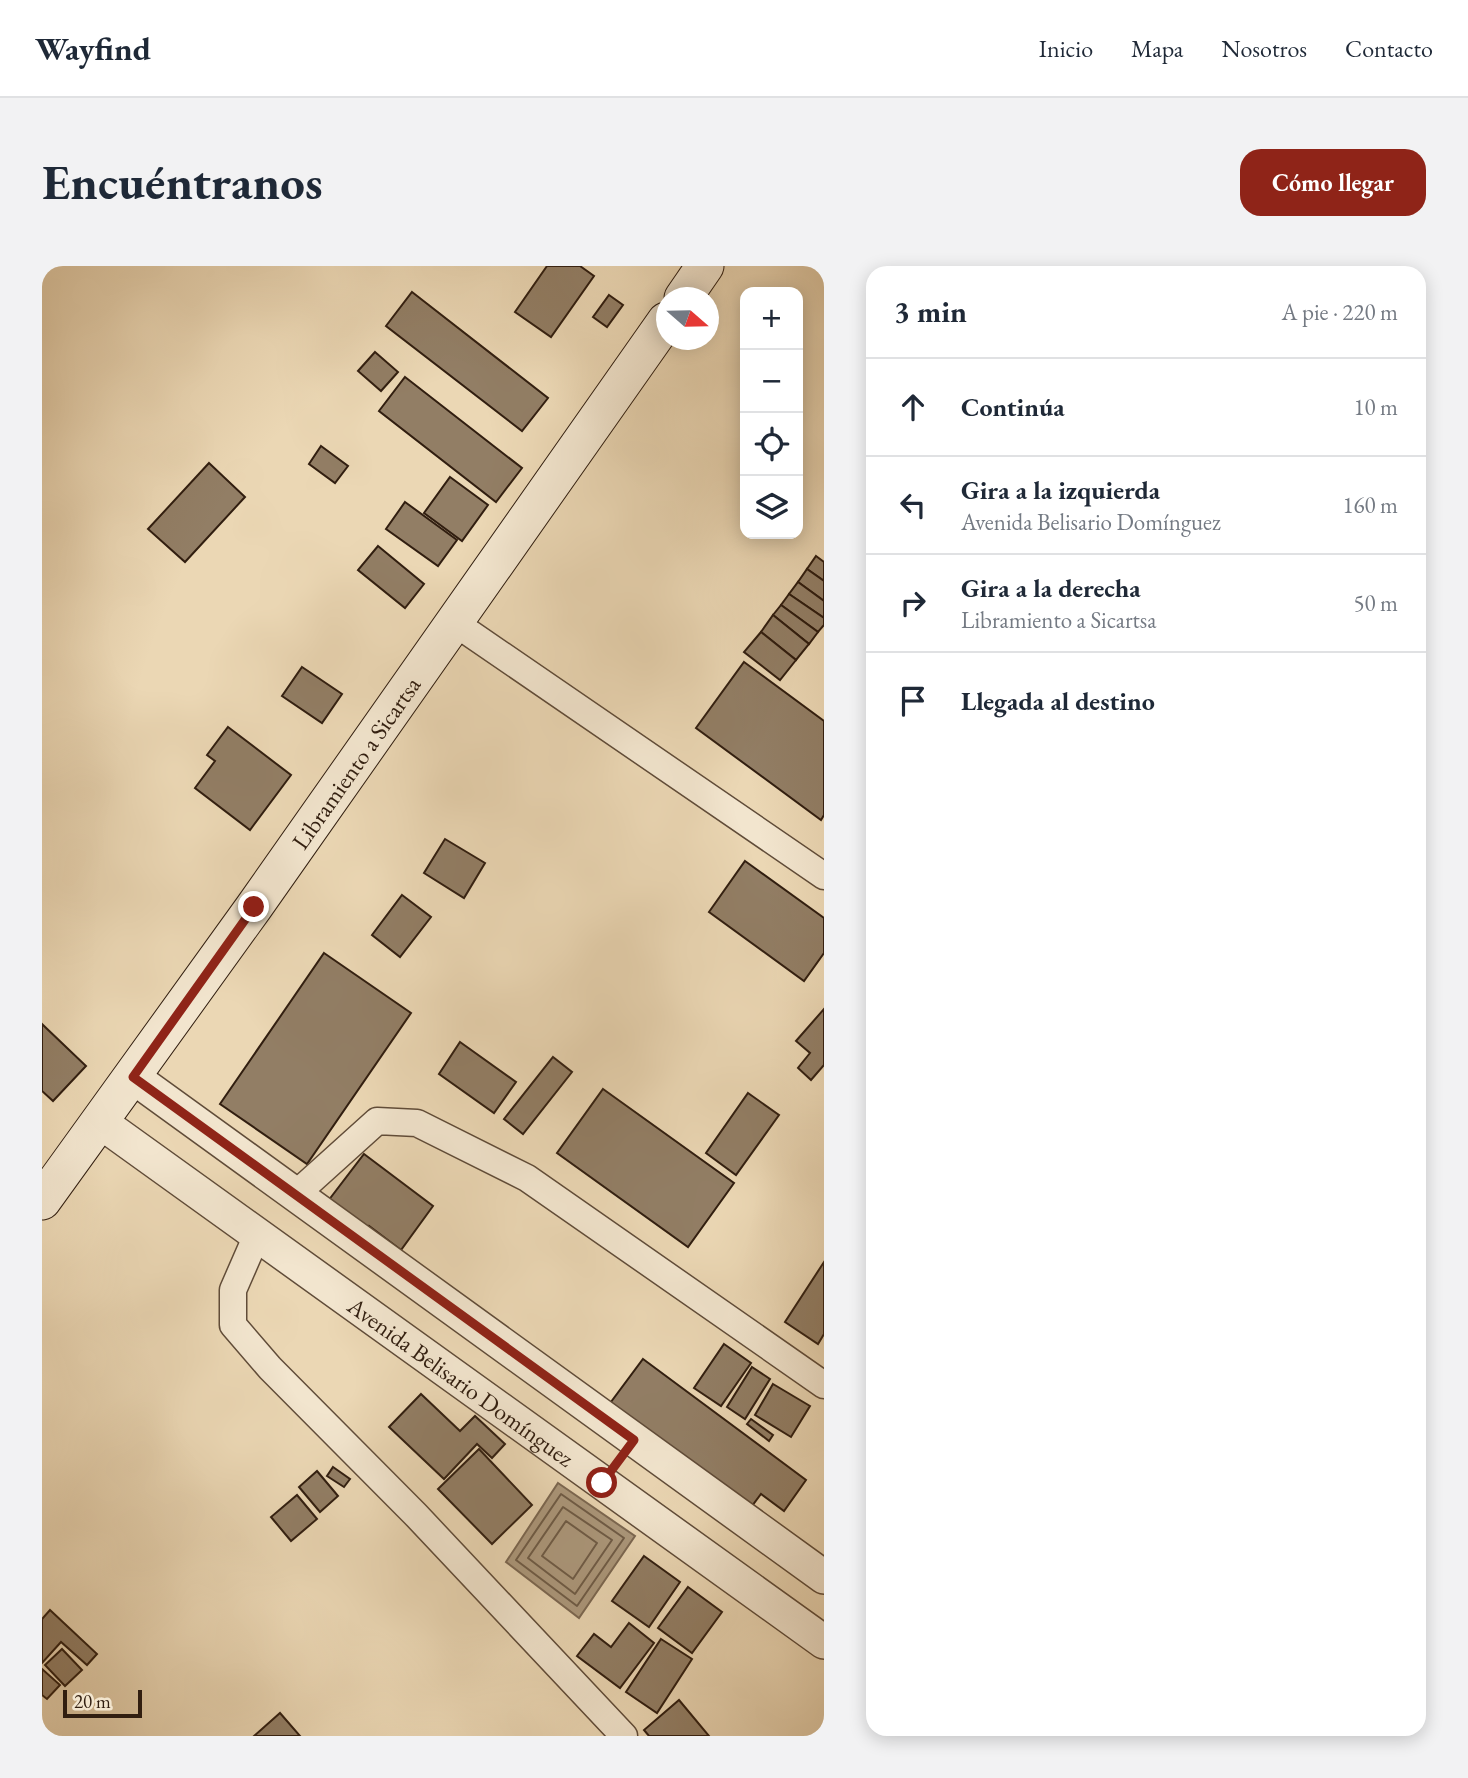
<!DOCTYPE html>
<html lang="es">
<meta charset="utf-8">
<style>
:root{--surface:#fff;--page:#f2f2f3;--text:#1f2937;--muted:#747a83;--line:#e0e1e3;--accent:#8f2418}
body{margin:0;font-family:"EB Garamond",serif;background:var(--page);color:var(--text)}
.controls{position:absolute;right:21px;top:21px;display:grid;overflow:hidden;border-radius:14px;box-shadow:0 4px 18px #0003}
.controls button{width:63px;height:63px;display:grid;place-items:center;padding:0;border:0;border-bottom:2px solid var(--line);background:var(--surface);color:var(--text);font:35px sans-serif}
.compass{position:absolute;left:614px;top:21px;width:63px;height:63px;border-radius:50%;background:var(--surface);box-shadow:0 4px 18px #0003;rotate:110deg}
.scale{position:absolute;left:21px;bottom:18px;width:79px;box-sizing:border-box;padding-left:7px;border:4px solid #311e10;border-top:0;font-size:19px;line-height:24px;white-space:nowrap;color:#311e10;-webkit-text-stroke:5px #f2e5ce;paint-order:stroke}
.stop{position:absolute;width:21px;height:21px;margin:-16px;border:5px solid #8f2418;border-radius:50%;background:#fff}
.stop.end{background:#8f2418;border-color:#fff;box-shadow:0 2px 7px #0008}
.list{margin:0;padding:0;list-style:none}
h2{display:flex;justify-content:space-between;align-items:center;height:91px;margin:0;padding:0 28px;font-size:30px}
h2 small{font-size:23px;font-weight:400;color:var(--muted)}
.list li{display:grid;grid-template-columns:46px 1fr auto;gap:21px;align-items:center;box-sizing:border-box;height:98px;padding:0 28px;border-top:2px solid var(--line)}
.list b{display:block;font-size:26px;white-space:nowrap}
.list p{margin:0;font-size:23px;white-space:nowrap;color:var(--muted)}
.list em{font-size:23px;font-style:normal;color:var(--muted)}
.icon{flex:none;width:38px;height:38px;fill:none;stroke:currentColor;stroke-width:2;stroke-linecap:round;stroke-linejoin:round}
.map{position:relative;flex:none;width:782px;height:1470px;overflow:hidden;border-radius:21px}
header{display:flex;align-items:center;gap:42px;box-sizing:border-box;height:98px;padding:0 35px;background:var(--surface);border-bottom:2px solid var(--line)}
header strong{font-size:33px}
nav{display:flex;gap:38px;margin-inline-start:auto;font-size:24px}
.intro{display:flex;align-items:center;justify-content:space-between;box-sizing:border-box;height:168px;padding:0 42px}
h1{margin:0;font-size:49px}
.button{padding:18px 32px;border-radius:21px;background:var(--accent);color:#fff;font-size:24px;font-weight:700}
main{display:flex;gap:42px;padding:0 42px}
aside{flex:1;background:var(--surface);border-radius:21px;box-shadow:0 4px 18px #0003}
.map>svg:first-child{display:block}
.water{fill:#ac987c;stroke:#7b6751;stroke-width:2}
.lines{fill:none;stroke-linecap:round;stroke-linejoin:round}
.shore{stroke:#6e5b46;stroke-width:2}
.building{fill:#927e65;stroke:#311e10;stroke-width:2}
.minor-casing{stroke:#604c39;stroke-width:29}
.tertiary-casing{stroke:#604c39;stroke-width:36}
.secondary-casing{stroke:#311e10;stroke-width:39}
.minor{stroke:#f2e5ce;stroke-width:26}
.tertiary{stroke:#f2e5ce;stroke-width:33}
.secondary{stroke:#f2e5ce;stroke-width:37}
.route{stroke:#8f2418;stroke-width:9}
.labels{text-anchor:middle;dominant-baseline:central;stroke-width:6;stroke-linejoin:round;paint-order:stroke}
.street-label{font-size:24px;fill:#311e10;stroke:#f2e5ce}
</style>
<header>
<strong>Wayfind</strong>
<nav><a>Inicio</a><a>Mapa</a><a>Nosotros</a><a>Contacto</a></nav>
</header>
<div class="intro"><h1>Encuéntranos</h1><a class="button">Cómo llegar</a></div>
<main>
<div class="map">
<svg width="782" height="1470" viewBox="0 0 782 1470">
<rect width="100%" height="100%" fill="#ebd7b4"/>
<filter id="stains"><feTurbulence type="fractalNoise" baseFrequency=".00286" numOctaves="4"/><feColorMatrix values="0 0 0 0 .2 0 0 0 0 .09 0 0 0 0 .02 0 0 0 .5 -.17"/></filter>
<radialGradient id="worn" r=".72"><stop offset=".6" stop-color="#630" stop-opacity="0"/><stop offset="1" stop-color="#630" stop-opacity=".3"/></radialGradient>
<path class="water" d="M516,1217L593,1270L537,1352L464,1296Z"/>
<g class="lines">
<g class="shore">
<path d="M519,1228L582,1272L535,1340L474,1294Z"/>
<path d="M521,1241L570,1274L533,1328L486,1292Z"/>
<path d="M524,1255L555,1277L531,1313L500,1290Z"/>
</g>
</g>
<g class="building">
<path d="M505,0H538L552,10L509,71L473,46Z"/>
<path d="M370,26L506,132L480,165L344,60Z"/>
<path d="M567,29L581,39L565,61L551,51Z"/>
<path d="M333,86L356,106L339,125L316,105Z"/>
<path d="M363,111L480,202L454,236L337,145Z"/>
<path d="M279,180L306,200L293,217L267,198Z"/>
<path d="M167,197L203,231L143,296L106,263Z"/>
<path d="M408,211L446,239L420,275L382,247Z"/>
<path d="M363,236L415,274L396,300L344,263Z"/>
<path d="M336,280L382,318L363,342L316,304Z"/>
<path d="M774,290L782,296V315L765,303Z"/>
<path d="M765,303L782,315V335L756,316Z"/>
<path d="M756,316L782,335V352L747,328Z"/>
<path d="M747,328L782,352V359L776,366L739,339Z"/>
<path d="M739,339L776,366L767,378L731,349Z"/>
<path d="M731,349L767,378L754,394L719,366Z"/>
<path d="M719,366L754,394L738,414L702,386Z"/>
<path d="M702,396L782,455V549L779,554L654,462Z"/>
<path d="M260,401L300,428L280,457L240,430Z"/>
<path d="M186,461L249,509L208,564L153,522L173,495L165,489Z"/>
<path d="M403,573L443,597L422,632L382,607Z"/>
<path d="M703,595L782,652V687L762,715L667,646Z"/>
<path d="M360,629L389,651L358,691L330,669Z"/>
<path d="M282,687L369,747L265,898L178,838Z"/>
<path d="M782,743V799L769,814L756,802L768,787L754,775Z"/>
<path d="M0,758L44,800L11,835L0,825Z"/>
<path d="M418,776L474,816L452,847L397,808Z"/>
<path d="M511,791L530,806L481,868L462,853Z"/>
<path d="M561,823L692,917L646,981L515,887Z"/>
<path d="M706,827L737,849L694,909L664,887Z"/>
<path d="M322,888L391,940L359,984L327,960L321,968L283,939Z"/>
<path d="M782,996V1068L776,1078L743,1056Z"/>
<path d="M682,1078L709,1097L679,1140L652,1122Z"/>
<path d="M601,1093L764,1214L742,1245L719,1228L704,1248L563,1144Z"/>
<path d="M710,1101L728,1113L703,1153L685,1141Z"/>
<path d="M731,1118L768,1140L749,1171L713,1149Z"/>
<path d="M379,1128L418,1165L433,1150L463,1178L450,1192L435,1178L402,1213L347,1161Z"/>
<path d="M709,1153L731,1169L727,1175L705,1158Z"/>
<path d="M437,1183L490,1239L450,1278L396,1223Z"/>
<path d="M291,1201L308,1213L302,1221L285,1210Z"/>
<path d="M275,1205L296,1230L278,1246L257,1221Z"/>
<path d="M255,1229L275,1253L249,1275L229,1251Z"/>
<path d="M602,1290L638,1316L607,1361L570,1335Z"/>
<path d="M646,1321L680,1346L650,1387L616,1362Z"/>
<path d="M8,1344L55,1388L45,1399L19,1376L0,1397V1353Z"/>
<path d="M587,1357L612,1377L578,1422L535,1390L552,1368L569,1381Z"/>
<path d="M619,1373L650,1393L615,1447L584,1426Z"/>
<path d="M20,1383L40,1404L23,1420L3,1399Z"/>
<path d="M0,1403L18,1419L5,1433L0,1429Z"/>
<path d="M637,1434L667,1470H607L602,1464Z"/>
<path d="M238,1447L258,1470H212Z"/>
</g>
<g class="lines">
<g class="minor-casing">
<g id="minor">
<path d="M413,357L782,610"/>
<path d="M254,928L335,855L375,857L485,912L782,1119"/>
<path d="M215,969L191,1024V1059L228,1102L374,1249L582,1470"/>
</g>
</g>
<g class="tertiary-casing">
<g id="tertiary">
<path d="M91,811L782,1311"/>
<path id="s1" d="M57,855L782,1376"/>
</g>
</g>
<g class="secondary-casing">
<g id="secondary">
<path d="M641,32L663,0"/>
<path id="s2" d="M0,935L212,641L624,55"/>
</g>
</g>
<use href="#minor" class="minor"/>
<use href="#tertiary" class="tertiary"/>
<use href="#secondary" class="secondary"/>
</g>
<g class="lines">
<path class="route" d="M212,641L91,811L592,1174L560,1217"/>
</g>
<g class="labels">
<g class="street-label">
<text stroke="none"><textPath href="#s2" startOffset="539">Libramiento a Sicartsa</textPath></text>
<text stroke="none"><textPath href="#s1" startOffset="446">Avenida Belisario Domínguez</textPath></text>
</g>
</g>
<rect width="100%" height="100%" filter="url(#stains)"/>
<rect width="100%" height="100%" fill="url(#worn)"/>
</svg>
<div class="controls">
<button>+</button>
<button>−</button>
<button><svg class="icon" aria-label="locate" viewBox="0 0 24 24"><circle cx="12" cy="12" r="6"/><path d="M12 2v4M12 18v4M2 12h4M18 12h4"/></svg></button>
<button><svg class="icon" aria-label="layers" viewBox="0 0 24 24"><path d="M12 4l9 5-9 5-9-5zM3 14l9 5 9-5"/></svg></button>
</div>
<svg class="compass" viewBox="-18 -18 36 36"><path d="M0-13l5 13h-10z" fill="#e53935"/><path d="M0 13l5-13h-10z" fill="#747a83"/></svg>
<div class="scale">20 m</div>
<div class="stop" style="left:560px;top:1217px"></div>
<div class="stop end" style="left:212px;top:641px"></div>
</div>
<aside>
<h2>3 min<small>A pie · 220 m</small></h2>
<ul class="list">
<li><svg class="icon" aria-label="ahead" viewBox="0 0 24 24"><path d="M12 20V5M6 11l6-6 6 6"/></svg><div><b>Continúa</b></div><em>10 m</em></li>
<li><svg class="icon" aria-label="left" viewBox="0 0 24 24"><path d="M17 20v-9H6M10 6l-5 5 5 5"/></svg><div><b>Gira a la izquierda</b><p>Avenida Belisario Domínguez</p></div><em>160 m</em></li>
<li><svg class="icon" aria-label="right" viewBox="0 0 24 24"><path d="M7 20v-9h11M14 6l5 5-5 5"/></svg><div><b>Gira a la derecha</b><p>Libramiento a Sicartsa</p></div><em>50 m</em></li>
<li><svg class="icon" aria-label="arrive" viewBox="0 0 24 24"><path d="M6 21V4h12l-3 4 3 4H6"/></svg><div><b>Llegada al destino</b></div></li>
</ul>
</aside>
</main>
